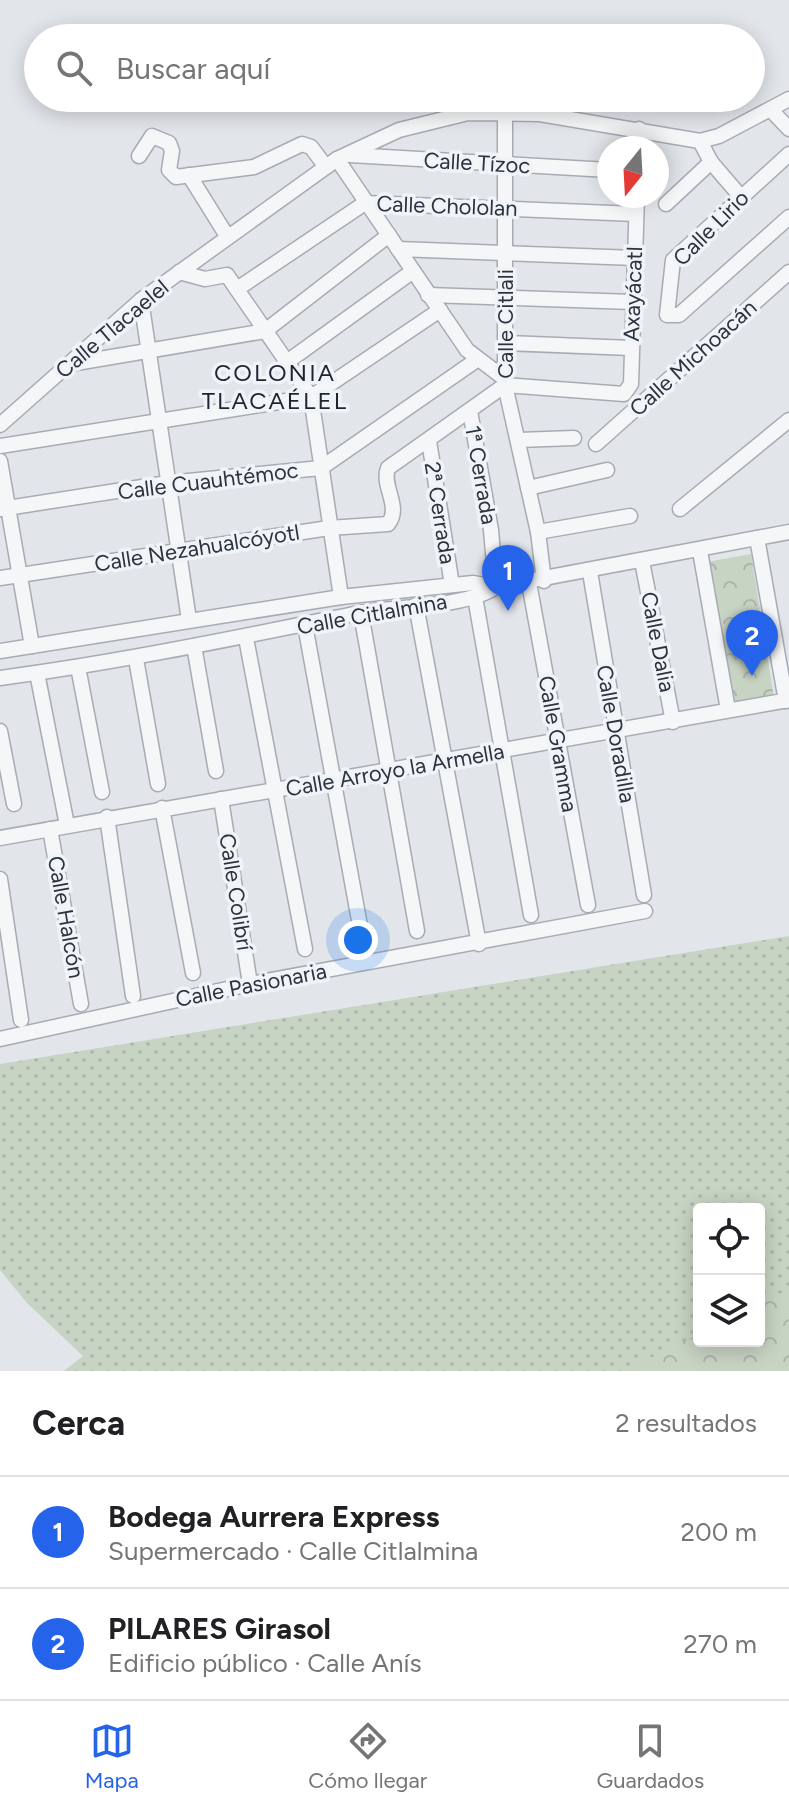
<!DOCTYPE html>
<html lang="es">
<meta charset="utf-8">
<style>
:root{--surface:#fff;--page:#f6f6f6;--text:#202124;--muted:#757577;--line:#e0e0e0;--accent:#2563eb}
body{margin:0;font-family:Figtree,sans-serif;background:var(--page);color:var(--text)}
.controls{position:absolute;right:24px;bottom:24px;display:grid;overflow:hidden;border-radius:8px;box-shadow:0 4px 20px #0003}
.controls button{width:72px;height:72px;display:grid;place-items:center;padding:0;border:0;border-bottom:2px solid var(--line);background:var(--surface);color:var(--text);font:40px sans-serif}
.compass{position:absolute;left:597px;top:136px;width:72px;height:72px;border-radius:50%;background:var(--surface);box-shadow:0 4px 20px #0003;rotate:198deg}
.you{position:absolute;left:358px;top:940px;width:28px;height:28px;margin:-20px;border:6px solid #fff;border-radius:50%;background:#1a73e8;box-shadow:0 0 0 12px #1a73e833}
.badge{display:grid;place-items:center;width:52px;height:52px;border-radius:50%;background:var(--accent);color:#fff;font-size:26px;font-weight:700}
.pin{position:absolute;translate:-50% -66px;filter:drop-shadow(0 2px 4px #0008)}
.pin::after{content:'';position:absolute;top:42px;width:28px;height:24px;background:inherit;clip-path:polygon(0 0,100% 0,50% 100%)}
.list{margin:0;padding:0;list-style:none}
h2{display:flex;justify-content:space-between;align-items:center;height:104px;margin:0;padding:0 32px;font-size:34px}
h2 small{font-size:26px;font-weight:400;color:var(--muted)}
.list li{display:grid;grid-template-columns:52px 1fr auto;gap:24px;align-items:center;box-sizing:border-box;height:112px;padding:0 32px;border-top:2px solid var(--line)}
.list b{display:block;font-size:30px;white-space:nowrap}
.list p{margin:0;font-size:26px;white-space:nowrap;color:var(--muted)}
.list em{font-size:26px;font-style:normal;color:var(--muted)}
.icon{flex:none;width:44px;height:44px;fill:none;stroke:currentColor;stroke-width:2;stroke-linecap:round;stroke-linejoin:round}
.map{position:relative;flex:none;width:789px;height:1371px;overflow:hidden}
.search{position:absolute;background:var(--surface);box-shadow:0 4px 20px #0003;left:24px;right:24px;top:24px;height:88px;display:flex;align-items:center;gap:20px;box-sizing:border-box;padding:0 28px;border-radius:44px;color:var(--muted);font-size:30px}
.sheet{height:328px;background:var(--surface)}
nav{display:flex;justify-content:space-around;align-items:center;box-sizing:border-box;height:112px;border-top:2px solid var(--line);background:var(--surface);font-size:22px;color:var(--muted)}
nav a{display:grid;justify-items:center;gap:4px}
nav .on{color:var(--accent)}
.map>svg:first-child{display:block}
.grass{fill:url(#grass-dots);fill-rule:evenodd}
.forest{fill:url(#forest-crowns)}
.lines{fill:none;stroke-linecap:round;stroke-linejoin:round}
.minor-casing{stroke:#a7acb4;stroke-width:17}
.minor{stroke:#f4f6f8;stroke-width:14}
.labels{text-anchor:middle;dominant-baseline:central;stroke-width:7;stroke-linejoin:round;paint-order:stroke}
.street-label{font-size:22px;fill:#2b3341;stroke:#f1f4f7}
.neighbourhood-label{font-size:24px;letter-spacing:2px;fill:#1d2432;stroke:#f1f4f7}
</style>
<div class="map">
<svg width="789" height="1371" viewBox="0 0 789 1371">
<defs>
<pattern id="grass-dots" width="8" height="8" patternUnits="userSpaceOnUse" patternTransform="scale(2)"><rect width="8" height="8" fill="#c7d3c3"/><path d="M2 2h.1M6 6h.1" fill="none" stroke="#abb6a9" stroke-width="1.8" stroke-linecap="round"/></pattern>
<pattern id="forest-crowns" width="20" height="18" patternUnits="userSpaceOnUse" patternTransform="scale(2)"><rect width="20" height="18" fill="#c7d3c3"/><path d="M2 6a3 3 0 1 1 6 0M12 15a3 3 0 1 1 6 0" fill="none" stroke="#abb6a9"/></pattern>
</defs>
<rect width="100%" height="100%" fill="#e2e5ea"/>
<path class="grass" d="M789,936V1371H64L83,1356L27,1303L0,1270V1064ZM699,1209H759V1341H699Z"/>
<g class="forest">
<path d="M751,554L774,698L733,705L707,562Z"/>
<path d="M789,1289V1371H624L699,1334V1341H759V1304Z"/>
</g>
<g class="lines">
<g class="minor-casing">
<g id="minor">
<path d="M771,110L789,129"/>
<path d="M505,112V385L538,532L544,581"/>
<path d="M700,141L711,162L741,197"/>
<path d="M639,148V129"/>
<path d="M789,154L673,260L667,315H679L789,217"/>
<path d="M350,155L609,170"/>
<path d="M139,156L152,136L169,143L172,151L169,170L176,177L254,167L302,144L311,147L326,167"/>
<path d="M337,159L467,350L505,379"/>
<path d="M189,175L227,236"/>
<path d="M666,204L711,162"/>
<path d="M398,249L635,258"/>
<path d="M179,272L205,279L227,275L311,397L341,597"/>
<path d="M237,289L365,203L636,214"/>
<path d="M428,295L633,302"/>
<path d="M141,300L189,620"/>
<path d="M505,343L631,348"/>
<path d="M287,362L413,271"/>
<path d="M70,364L265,331L389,235"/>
<path d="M0,425L141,300L337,159L399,130L468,113L540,114L700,141L719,136L789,99"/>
<path d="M518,440L574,438"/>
<path d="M429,441L452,585"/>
<path d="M596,444L789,272"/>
<path d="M0,446L311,397L440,310"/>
<path d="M0,461L32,646"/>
<path d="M528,488L607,470"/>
<path d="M0,509L168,483L321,468L478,359"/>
<path d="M680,509L789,420"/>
<path d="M538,532L630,516"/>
<path d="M757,538L786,701"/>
<path d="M700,551L728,710"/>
<path d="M642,561L673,722"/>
<path d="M590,572L644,895"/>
<path d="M0,578L329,528L388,524C402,507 381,486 388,468L505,385L624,394L631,384L637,196"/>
<path d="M529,583L588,905"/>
<path d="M475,597L531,915"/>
<path d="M416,605L479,944"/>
<path d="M361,613L417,931"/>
<path d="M305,625L363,942"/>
<path d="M246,638L305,949"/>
<path d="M194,646L216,771"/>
<path d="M0,651L341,597L473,583L496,587L491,530L470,411"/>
<path d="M136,659L158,784"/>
<path d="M78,667L102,792"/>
<path d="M37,673L67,825"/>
<path d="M0,678C121,662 240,637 359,613C399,606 464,608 496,587L789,532"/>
<path d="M0,731L14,804"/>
<path d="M221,799L250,984"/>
<path d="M162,808L193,973"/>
<path d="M107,817L133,996"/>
<path d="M50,829L81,1004"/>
<path d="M0,838L789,700"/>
<path d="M0,879L21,1020"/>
<path d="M0,1039L250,984L645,911"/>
</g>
</g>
<use href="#minor" class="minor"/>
</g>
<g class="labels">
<g class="street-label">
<text transform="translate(477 163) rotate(3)">Calle Tízoc</text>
<text transform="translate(447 206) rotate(2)">Calle Chololan</text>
<text transform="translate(711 228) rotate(-45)">Calle Lirio</text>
<text transform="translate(633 294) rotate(-88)">Axayácatl</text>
<text transform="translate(505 324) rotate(-90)">Calle Citlali</text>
<text transform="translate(112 329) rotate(-40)">Calle Tlacaelel</text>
<text transform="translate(693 358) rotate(-42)">Calle Michoacán</text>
<text transform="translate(481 475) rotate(80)">1ª Cerrada</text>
<text transform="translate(208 481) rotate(-7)">Calle Cuauhtémoc</text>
<text transform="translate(440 513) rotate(81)">2ª Cerrada</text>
<text transform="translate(197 548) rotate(-9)">Calle Nezahualcóyotl</text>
<text transform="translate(372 614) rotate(-10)">Calle Citlalmina</text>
<text transform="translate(658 642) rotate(79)">Calle Dalia</text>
<text transform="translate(616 734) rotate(80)">Calle Doradilla</text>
<text transform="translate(558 744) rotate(80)">Calle Gramma</text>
<text transform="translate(395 770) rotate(-10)">Calle Arroyo la Armella</text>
<text transform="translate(236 892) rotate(81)">Calle Colibrí</text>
<text transform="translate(66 917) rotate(80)">Calle Halcón</text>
<text transform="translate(251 985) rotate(-11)">Calle Pasionaria</text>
</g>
<g class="neighbourhood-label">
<text x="275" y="372">COLONIA<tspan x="275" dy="28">TLACAÉLEL</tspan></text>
</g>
</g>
</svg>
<div class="controls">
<button><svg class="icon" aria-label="locate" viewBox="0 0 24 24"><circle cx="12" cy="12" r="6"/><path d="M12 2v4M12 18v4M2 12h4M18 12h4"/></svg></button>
<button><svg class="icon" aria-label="layers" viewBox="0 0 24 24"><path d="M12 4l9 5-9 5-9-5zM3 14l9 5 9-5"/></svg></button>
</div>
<svg class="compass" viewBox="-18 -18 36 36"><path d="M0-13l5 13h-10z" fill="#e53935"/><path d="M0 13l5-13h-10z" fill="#757577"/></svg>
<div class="you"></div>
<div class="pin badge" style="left:508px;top:611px">1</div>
<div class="pin badge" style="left:752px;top:676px">2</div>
<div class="search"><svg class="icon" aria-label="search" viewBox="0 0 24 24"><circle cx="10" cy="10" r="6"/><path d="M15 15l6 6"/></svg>Buscar aquí</div>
</div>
<section class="sheet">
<h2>Cerca<small>2 resultados</small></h2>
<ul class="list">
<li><span class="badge">1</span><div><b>Bodega Aurrera Express</b><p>Supermercado · Calle Citlalmina</p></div><em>200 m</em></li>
<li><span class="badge">2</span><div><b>PILARES Girasol</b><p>Edificio público · Calle Anís</p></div><em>270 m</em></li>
</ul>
</section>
<nav>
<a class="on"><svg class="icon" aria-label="map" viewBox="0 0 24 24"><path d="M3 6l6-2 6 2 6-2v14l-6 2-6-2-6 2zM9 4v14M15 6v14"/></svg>Mapa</a>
<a><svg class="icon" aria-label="directions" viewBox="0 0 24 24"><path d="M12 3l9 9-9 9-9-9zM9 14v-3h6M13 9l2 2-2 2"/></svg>Cómo llegar</a>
<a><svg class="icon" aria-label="saved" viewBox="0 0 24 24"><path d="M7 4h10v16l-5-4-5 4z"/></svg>Guardados</a>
</nav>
